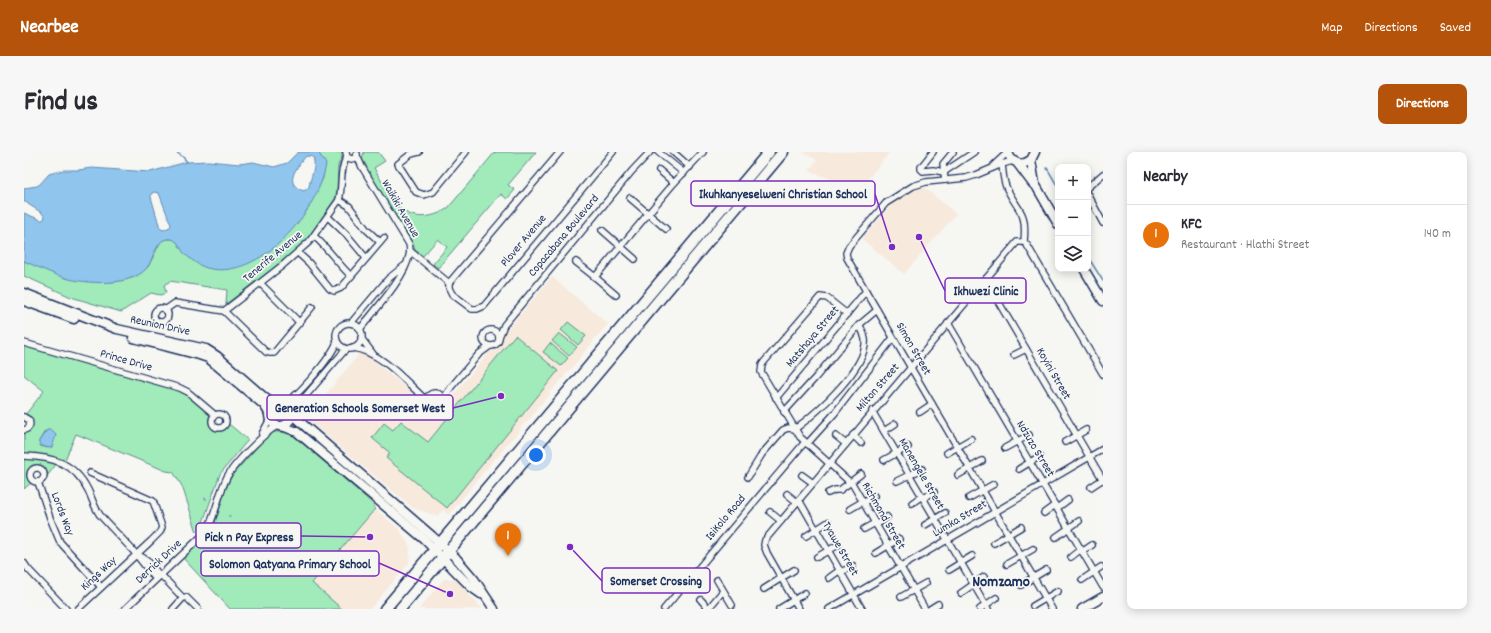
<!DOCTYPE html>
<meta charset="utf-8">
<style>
:root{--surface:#fff;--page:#f7f7f7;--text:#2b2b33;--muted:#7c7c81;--line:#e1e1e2;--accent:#b45309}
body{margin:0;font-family:Dekko,sans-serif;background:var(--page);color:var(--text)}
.controls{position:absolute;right:12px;top:12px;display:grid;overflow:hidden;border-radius:8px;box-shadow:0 2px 10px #0003}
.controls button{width:36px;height:36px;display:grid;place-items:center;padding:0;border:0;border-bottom:1px solid var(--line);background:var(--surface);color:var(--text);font:20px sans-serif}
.you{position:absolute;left:512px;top:303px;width:14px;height:14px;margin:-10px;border:3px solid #fff;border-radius:50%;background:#1a73e8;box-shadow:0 0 0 6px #1a73e833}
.badge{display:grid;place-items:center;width:26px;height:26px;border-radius:50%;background:var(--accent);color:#fff;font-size:13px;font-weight:700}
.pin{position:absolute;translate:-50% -33px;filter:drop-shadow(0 1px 2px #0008)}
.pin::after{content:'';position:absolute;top:21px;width:14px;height:12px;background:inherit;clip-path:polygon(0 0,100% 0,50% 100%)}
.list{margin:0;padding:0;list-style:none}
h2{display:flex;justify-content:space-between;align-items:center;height:52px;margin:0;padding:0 16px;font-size:17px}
h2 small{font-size:13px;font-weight:400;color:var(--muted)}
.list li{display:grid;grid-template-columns:26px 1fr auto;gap:12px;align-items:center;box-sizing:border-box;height:60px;padding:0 16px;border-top:1px solid var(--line)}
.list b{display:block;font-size:15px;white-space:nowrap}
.list p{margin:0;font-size:13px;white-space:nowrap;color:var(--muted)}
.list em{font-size:13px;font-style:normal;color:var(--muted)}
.icon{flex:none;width:22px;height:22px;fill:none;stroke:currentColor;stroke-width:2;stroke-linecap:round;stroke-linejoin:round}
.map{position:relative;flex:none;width:1079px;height:457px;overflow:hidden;border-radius:8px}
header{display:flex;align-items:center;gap:24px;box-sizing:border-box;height:56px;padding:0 20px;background:var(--accent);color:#fff}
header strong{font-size:19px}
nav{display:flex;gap:22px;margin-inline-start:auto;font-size:14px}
.intro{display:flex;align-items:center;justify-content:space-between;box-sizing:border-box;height:96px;padding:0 24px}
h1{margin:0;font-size:28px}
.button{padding:10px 18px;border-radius:8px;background:var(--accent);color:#fff;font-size:14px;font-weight:700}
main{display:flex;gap:24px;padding:0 24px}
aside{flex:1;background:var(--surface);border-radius:8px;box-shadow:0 2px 10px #0003}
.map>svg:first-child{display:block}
.built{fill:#f7e9dc}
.green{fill:#a1eab9;stroke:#5e8c8c;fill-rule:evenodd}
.water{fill:#90c5ee;stroke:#6189b4;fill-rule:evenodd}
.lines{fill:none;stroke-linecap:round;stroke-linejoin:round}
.stream{stroke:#6189b4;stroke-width:1.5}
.street-casing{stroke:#1b2f5e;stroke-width:8}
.secondary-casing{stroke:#1b2f5e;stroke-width:11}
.highway-casing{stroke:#1b2f5e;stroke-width:13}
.street{stroke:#f6f6f2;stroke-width:5.5}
.secondary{stroke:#f6f6f2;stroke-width:8}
.highway{stroke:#f6f6f2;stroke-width:10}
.labels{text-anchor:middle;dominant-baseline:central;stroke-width:3.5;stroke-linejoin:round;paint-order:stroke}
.street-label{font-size:12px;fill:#1b2f5e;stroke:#f6f6f2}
.district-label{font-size:16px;font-weight:bold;fill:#1b2f5e;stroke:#f6f6f2}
.leader{fill:none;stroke:#7b2cbf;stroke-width:1.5}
.callout-dot{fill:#7b2cbf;stroke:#f6f6f2;stroke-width:1.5}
.callout{fill:#f6f6f2;stroke:#7b2cbf;stroke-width:1.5}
.callout-label{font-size:13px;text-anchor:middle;font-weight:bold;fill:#1b2f5e}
</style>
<header>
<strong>Nearbee</strong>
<nav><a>Map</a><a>Directions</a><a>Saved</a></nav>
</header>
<div class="intro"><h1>Find us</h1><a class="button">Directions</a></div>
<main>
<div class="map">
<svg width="1079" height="457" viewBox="0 0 1079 457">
<rect width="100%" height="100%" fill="#f6f6f2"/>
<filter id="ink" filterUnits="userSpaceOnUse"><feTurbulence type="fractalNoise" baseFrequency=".025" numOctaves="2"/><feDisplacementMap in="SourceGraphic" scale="8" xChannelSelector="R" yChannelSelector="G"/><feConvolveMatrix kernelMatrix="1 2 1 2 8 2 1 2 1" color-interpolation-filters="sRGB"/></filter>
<g filter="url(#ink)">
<g class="built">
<path d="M779,0H866L832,41L821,32L785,19L793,8Z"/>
<path d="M896,35L902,37L932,62L880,122L838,87L870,50Z"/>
<path d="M528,125L584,172L569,188L570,189L555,206V207L546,218H545L540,223L541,224L525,241L526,242L516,253H515L511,258L512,259L502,271L501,270L496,276L497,277L482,293V294L473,306L472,305L425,363L419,358L413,364L389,356L285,269L292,259L290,257L336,201L345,205L395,247L397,254L395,257L410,269L416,261L420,258L427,246L465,200L472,198L477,192L479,183Z"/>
<path d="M351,357L375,377L386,395L385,411L346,457H318L287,432Z"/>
<path d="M420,427H432L458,457H395Z"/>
</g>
<g class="green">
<path d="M294,0H318V5L314,13L313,38L311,47L283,87L264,105L202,152L203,138L146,129L140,133L142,141L136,143L127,141L97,160L47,145L0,124V109L45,126L91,130L111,125L124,115L137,89L142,87H150L154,91L160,101L204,117L218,113L230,108L282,60L299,26V9Z"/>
<path d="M340,0H354L361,9L350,16C357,28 364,42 373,53C386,69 409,67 424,56L471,0H512L484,33L491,38L483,47L477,42L414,116L409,112L423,95L414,87L399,104L391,98L389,92L380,76H378L342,16L343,15L338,7Z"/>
<path d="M544,170L562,184L554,193L537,178Z"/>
<path d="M535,181L553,195L545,204L528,189Z"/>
<path d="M491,183L534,219L423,356L362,306L366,301L348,286L360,271L369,278L377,269L404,290Z"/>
<path d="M526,191L544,206L537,214L519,200Z"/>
<path d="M0,193L153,237L163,242L187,263L186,270L190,275L196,277L202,273H206L224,288L196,322L177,376L173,380L158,334L149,320L142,319L52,282L40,310L22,303L0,302V280L5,277L1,263L20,239L0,223ZM21,279L32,283L24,296L16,294L15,289Z"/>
<path d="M250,280H258L269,283L347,350L351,357L288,431L318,457H206L159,406C169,397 183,387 189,375C197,358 199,339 209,322L246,281Z"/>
<path d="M0,306H9L33,311L24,323L21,324C20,316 14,313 7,318L5,324L8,330L0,337Z"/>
</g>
<g class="water">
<path d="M277,0H294L302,12C295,59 235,130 183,116C175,114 166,107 160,101C155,95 153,85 143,87C133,88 129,105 125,113C111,135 67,132 45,127C30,123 14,115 0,109V61L17,68H19L21,65L18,61L4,52L2,50H0V36L13,34L16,32L25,22L39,18H55L67,16L126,20L163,10L185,9L215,12L229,10L250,15L263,11L273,1ZM282,4L289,5C293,16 286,25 285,35L280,39C258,32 273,15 282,4ZM130,40L135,41L147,73L146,75L139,78L136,76L127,45V42Z"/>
<path d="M23,278H27L32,283L28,295L26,296L21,295L15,292V289Z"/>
</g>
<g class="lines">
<g class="stream">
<path d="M152,0L159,5L163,10"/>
<path d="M1023,16L1034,35"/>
<path d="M1064,105L1079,129"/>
<path d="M181,346L182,347"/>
<path d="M205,364H206"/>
</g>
<g class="street-casing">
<g id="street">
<path d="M322,0L323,5L327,7L331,6L333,2"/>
<path d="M395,0L387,2L374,12L392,40L400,43L409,40L442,0"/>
<path d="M536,0L425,131V136L428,142L448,157H453L460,154L589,0"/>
<path d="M634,0L660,21"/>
<path d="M649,0L666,15"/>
<path d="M909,0L897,15V17L899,19L909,18L920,20L950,0"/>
<path d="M333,4L338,15L385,92C386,96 386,100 385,104C381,126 350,159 336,177"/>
<path d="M989,9L978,12L952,23L942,26L902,30L889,34L862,51L825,94L822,101L823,106L842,139L1028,457"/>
<path d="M978,12C979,20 979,29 983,37C995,61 1003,58 1000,90"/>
<path d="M970,13L984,0"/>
<path d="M635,18L650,31"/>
<path d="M921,28L919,12L929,0"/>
<path d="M1064,35L1079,22"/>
<path d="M1064,43L1079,71"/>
<path d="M606,46L642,77"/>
<path d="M315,48L325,54L342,77L356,90"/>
<path d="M304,65L323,83L342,106"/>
<path d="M578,78L611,107"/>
<path d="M290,84C304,96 314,112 327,124"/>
<path d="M386,99L425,131"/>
<path d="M274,101L285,111L306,137L310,139L317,136L360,86"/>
<path d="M552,110L571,125L650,31L679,0"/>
<path d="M571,125L592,143"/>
<path d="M961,127L1079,328"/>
<path d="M236,131L275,170"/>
<circle cx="137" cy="163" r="7"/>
<path d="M141,158L151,151L200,159L242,200L246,201H250L288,155"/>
<path d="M200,159L259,113L285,90L315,48C319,34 315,17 323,5"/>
<path d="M823,162L803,146L796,145L740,210L738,213L737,220L776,285L829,333L901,457"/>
<circle cx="325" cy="184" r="13"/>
<path d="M327,171L364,127L380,114"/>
<path d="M924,171L1079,435"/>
<circle cx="467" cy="186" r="8"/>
<path d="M475,185L480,173L608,19L626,0"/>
<path d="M337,186L349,202"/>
<path d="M0,191L156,236L164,240L191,263"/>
<path d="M329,196C358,200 382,230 403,249"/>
<path d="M990,203L1002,197"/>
<circle cx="411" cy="250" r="9"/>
<path d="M752,246L842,139"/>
<path d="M419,247L428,234L455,202L466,194"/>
<path d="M260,252C275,243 306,207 313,190"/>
<path d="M848,259L964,457"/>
<path d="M760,260L792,225L835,173L853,158"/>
<path d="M896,260L908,252"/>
<path d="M267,261L322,197"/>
<circle cx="195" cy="269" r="7"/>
<path d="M0,265L5,268C7,273 5,277 0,278"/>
<path d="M860,279L871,272"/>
<path d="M238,282L246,267"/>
<path d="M829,283L837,291"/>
<path d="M812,284L822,292"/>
<path d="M1041,290L1062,278"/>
<path d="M783,292L810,262L869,186"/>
<path d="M981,296L1005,283"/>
<path d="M923,301L947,287"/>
<path d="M0,304C28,305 50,310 64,338C68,346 70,355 76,363C87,376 100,388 111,401C118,410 125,419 132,427"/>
<path d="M860,308L884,295"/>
<circle cx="13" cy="323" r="7"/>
<path d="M995,317L1016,304"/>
<path d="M778,323L789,331"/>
<path d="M934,323L958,309"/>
<path d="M724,325L738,302L759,278L764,276L771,277C791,262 845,215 841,187C840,182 838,177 835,173"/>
<path d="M873,329L898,317"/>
<path d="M14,330L26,366L36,390L77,435"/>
<path d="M1067,335L1079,327"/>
<path d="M804,341L811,338H816L837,322"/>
<path d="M763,342L773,350"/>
<path d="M899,346L910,340"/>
<path d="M945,346L970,332"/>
<path d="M775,348L838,457"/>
<path d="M839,351L850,344"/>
<path d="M888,351L898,344"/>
<path d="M1033,356L1044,348"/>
<path d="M826,357L838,350"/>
<path d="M746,360L757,369"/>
<path d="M1020,361L1031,353"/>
<path d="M852,373L863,365"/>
<path d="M901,373L921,361"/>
<path d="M840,377L851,371"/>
<path d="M782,384L804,370"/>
<path d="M1032,385L1055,369"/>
<path d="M970,391L997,375"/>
<path d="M1058,400L1068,393"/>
<path d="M852,401L875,387"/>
<path d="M114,403L123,408L136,424"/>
<path d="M793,405L814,393"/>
<path d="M1047,405L1057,397"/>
<path d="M0,411L4,417L42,457"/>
<path d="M983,412L1009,397"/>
<path d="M925,418L948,404"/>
<path d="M817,420L829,414"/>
<path d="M137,423L159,446"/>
<path d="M805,426L816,418"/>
<path d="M693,428L708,453"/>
<path d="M1058,428L1077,415"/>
<path d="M997,433L1022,418"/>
<path d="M740,437L770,418"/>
<path d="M937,441L960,425"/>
<path d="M877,445L902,431"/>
<path d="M677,448L685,457"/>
<path d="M1009,454L1034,439"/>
<path d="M54,457L127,389L136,380L138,375L129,349L66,321"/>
<path d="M101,457L182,380C192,363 194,343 203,325C210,312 240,281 253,274"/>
<path d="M149,457L159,446L162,445L174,457"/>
<path d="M640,457L781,290"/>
<path d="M684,457L699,439"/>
<path d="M755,457L781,441"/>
<path d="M775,457L743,401L740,393L741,388L993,90H1000L1003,93L1079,222"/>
<path d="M805,457L1079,297"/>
<path d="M906,457L914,452"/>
<path d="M956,457L972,446"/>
</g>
</g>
<g class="secondary-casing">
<g id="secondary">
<path d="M984,0C986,8 991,11 999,12L1007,8L1011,0"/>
<path d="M1007,8L1011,32L1034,72"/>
<path d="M994,12L1009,32"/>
<path d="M1060,117L1079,149"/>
<path d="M0,141L93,177L182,197L193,204L241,246L249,252H253"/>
<path d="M0,149L50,167"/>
<path d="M109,186L175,203L184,206L240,253L245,261"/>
<circle cx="256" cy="263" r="11"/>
<path d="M267,262L408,384L432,406L450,427L470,457"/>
<path d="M256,274L261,275L273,280L400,387L447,435L457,442"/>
<path d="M1058,457L1079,445"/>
</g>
</g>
<g class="highway-casing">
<g id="highway">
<path d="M361,457L745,0"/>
<path d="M376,457L759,0"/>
</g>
</g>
<use href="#street" class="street"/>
<use href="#secondary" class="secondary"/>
<use href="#highway" class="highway"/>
</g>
</g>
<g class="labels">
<g class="street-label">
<text transform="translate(376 57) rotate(60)">Waikiki Avenue</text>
<text transform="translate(540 84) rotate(-50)">Copacabana Boulevard</text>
<text transform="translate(500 89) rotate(-50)">Plover Avenue</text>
<text transform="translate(249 105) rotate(-40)">Tenerife Avenue</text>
<text transform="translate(136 174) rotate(12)">Reunion Drive</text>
<text transform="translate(789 185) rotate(-50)">Matshaya Street</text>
<text transform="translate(889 197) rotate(60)">Simon Street</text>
<text transform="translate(102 209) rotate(16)">Prince Drive</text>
<text transform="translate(1029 222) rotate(60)">Koyini Street</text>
<text transform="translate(854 236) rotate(-49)">Milton Street</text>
<text transform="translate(1011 297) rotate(59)">Ndzuzo Street</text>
<text transform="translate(897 322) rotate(60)">Manengele Street</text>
<text transform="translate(38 362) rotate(69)">Lords Way</text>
<text transform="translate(859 364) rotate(60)">Richmond Street</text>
<text transform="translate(702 366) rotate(-50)">IsiKolo Road</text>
<text transform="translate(936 367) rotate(-31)">Lumka Street</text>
<text transform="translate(816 397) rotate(60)">Tyawe Street</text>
<text transform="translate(135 410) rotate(-43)">Derrick Drive</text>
<text transform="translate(75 422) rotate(-43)">Kings Way</text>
</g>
<g class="district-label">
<text x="977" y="430">Nomzamo</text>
</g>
</g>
<path class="leader" d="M868 95L851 42M895 85L921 139M477 244L429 256M346 385L277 384M426 442L355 411M546 395L578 429"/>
<g class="callout-dot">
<circle cx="868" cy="95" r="4"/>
<circle cx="895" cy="85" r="4"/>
<circle cx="477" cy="244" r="4"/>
<circle cx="346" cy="385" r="4"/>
<circle cx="426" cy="442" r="4"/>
<circle cx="546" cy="395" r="4"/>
</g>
<g class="callout">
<rect x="667" y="29" width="184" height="25" rx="4"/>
<rect x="921" y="126" width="81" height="25" rx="4"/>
<rect x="243" y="243" width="186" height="25" rx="4"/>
<rect x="172" y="371" width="105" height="25" rx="4"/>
<rect x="177" y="399" width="178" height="25" rx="4"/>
<rect x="578" y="416" width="108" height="25" rx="4"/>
</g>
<g class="callout-label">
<text x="759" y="46">Ikuhkanyeselweni Christian School</text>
<text x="962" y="143">Ikhwezi Clinic</text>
<text x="336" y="260">Generation Schools Somerset West</text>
<text x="225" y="389">Pick n Pay Express</text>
<text x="266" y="416">Solomon Qatyana Primary School</text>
<text x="632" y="433">Somerset Crossing</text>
</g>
</svg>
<div class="controls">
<button>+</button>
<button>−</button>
<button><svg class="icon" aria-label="layers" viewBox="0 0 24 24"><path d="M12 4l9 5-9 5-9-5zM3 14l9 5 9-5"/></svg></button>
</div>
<div class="you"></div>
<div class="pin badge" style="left:484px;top:404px;background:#e8710a">1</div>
</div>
<aside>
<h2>Nearby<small></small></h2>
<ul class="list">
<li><span class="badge" style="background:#e8710a">1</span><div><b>KFC</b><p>Restaurant · Hlathi Street</p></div><em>140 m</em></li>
</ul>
</aside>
</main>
